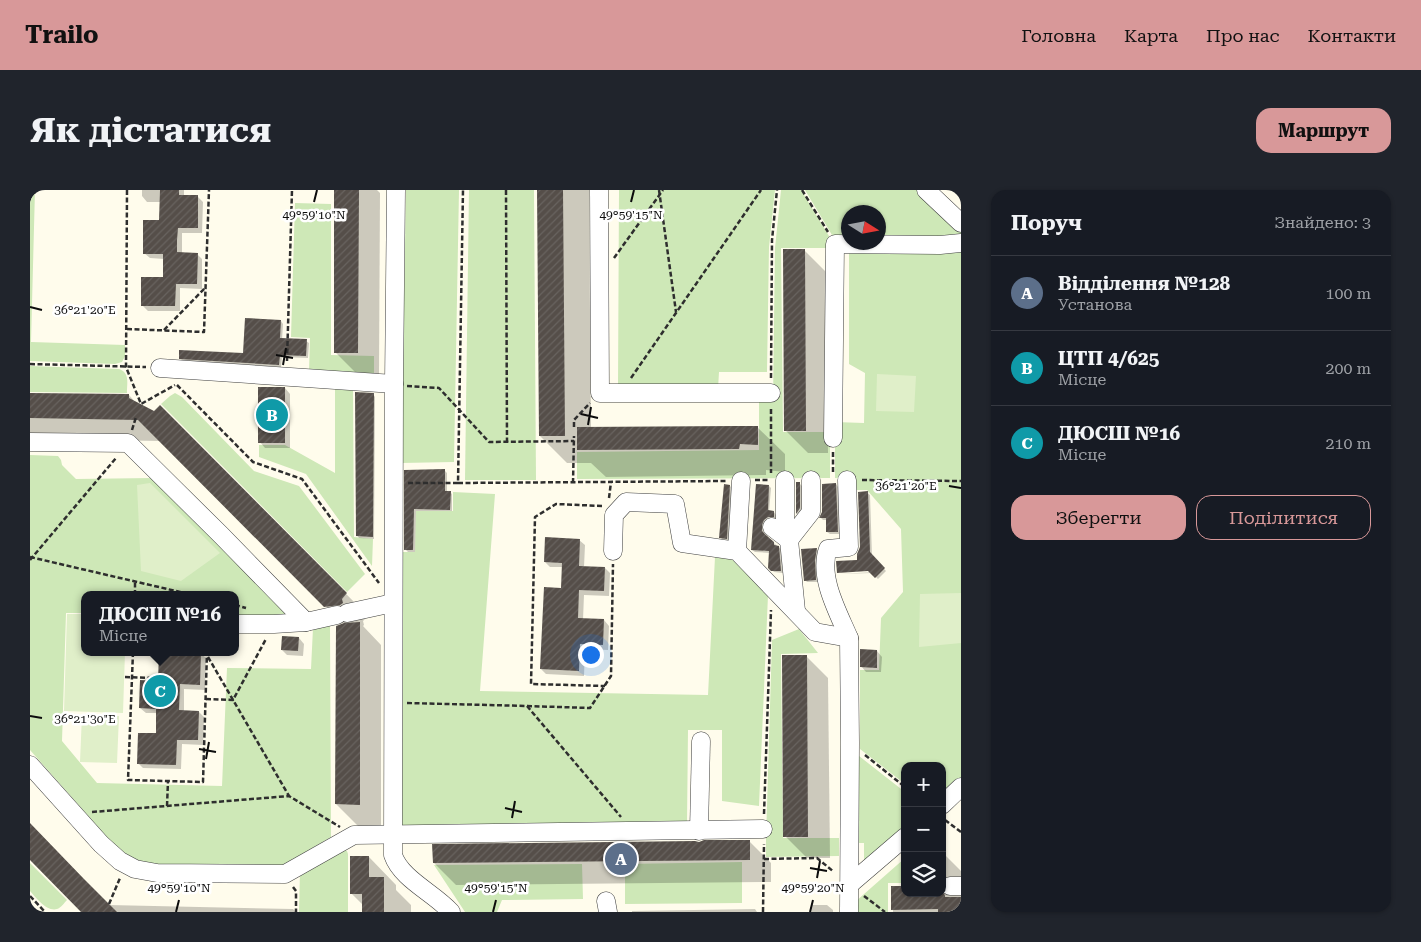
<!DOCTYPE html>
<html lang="uk">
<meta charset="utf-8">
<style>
:root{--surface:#171b24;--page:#20242c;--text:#f1f3f6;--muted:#9ea1a6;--line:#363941;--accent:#d89899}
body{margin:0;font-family:"Roboto Serif",serif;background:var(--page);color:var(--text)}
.controls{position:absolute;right:15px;bottom:15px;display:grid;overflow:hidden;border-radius:10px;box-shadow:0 1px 4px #0004}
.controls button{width:45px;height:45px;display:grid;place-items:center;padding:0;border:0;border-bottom:1px solid var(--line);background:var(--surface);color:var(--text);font:25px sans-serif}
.compass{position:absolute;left:811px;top:15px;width:45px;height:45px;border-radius:50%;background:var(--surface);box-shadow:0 1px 4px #0004;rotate:101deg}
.you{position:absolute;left:560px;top:464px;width:18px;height:18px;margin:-12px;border:4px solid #fff;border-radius:50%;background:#1a73e8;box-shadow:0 0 0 8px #1a73e833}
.badge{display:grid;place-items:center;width:32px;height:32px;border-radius:50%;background:var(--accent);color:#fff;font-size:16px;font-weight:700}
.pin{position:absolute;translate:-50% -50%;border:2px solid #fff;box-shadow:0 1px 5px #0006}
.popup{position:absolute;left:51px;top:401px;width:158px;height:65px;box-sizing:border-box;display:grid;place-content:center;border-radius:10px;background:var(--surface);filter:drop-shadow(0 1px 4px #0005);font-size:16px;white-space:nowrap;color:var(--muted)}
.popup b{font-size:19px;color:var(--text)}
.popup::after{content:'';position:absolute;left:50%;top:100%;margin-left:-10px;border:10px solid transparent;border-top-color:var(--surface)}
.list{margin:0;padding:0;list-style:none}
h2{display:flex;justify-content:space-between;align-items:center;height:65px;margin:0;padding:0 20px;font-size:21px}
h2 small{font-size:16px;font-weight:400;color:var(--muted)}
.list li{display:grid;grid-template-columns:32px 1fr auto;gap:15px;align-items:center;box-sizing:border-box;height:75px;padding:0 20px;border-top:1px solid var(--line)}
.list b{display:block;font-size:19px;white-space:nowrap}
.list p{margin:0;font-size:16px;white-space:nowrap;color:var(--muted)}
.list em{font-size:16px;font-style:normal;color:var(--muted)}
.actions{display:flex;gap:10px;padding:15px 20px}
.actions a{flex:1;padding:11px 0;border:1px solid var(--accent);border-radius:15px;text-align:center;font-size:18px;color:var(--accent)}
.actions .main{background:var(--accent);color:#111}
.icon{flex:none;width:28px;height:28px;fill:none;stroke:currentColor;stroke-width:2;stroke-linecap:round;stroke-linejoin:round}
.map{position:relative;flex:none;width:931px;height:722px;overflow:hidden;border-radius:15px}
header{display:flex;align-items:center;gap:30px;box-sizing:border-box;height:70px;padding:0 25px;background:var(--accent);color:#111}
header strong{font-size:24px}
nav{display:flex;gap:28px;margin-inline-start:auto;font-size:18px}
.intro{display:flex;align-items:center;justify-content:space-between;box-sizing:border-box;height:120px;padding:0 30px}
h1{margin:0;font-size:35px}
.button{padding:12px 22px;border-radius:15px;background:var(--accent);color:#111;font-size:18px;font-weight:700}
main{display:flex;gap:30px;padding:0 30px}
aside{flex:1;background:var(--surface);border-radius:15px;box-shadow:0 1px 4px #0004}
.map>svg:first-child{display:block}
.garden{fill:#cee8b7}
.pitch{fill:#e0efc9}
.shadow{fill:#0003}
.building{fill:url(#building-hatch)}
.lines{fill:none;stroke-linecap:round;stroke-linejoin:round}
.minor-casing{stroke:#3f3f3f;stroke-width:19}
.path{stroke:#2e2e2e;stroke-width:2.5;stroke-dasharray:5 2.5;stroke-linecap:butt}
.minor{stroke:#fff;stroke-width:18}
.ticks{fill:none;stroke:#0c0c0c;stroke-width:2}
.ticks-label{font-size:12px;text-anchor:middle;fill:#0c0c0c;stroke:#fff;stroke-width:5;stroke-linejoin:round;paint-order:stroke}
</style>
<header>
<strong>Trailo</strong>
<nav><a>Головна</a><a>Карта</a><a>Про нас</a><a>Контакти</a></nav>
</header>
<div class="intro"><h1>Як дістатися</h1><a class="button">Маршрут</a></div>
<main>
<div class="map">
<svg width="931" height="722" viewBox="0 0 931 722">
<defs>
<pattern id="building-hatch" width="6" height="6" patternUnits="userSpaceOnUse" patternTransform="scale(1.25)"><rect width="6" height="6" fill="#554e49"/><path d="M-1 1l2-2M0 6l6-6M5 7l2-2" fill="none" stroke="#68635f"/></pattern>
</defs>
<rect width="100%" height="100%" fill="#fffcec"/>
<g class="garden">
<path d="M0,0H5L1,152L95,155V166L92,172L85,174L0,171Z"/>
<path d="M376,0H429L424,272L371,273Z"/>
<path d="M439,0H504L506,290H435Z"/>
<path d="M589,0H745L739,57L737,182H689L688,199L588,198Z"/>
<path d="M751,0H771L802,51V58H751L753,242H800V288L547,289V262L729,260V211H743L745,58Z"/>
<path d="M775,0H887L931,42V48L849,50L848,22H818V50H805Z"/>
<path d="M265,13L301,14V165L344,166V183L279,182L280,148L261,147Z"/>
<path d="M931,58V593L912,606V576H875V594L830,559V480H849L851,428L873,402L871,339L837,300H821V289L805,288V232L834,233L835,183L819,174V60Z"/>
<path d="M0,176L89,179C100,183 97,193 97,203L0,202Z"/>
<path d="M305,199L323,200L324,347L343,349L342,376L276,284L229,267V255H255L305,283Z"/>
<path d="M145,203L152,207L224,281L269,296L335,384L317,402L131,214L140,206Z"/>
<path d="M0,265L28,266L31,270L32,275L46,289L122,288L265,431L205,428V405H55V423H36L32,551L67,593L192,596L197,478L281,479L283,438L300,435L301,647L247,679L127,676L110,673L90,662L0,560Z"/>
<path d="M423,302L465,304L450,501L678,505L685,367L707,370L738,405L729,616L692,611V540H658L657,635L370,638L369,362H385L386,321H423Z"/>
<path d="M769,439L788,463L751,464L753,648H809V666L736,667V649L742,450Z"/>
<path d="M829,566L875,602V644L834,680V653H826Z"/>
<path d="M314,660L317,661L318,664V722H269L270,682Z"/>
<path d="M875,668V693H858V722H825V712Z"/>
<path d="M712,672V713L595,714V674Z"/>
<path d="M0,673L37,710C34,713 31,718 27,719C17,722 6,708 0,701Z"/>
<path d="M552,674L553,709L472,710L467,722H435L404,675Z"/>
</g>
<g class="pitch">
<path d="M847,184L886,186L884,222L846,221Z"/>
<path d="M120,293L190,363L151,391L111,381L107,295Z"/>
<path d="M931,403V453L889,457L890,404Z"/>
<path d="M37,424H55V462H95L93,523L34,521Z"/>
<path d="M52,525L89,526L87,573L50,572Z"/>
</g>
<g class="shadow">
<path d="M112,0H154V6H167L173,12L172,43H152V64H167L172,69V99L150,98V121H118L112,115L134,89V69L120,68L114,63L131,31V12H117L112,6Z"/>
<path d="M305,0H347L350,3L349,184H327L305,162Z"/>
<path d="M508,0H559L561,238L727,237L755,264V282L736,280V285L576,287L561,273H537L510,246Z"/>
<path d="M774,60L796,82L798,263H778L756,241Z"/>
<path d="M251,131L253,134L252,150L276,151L279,153L278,168L252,167L251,177L153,171L150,168L215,164Z"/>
<path d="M255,198L260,204V258H235L230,252Z"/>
<path d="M0,204L99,205L106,213L124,222L130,217L338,426L333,431L334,435L333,436L351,455V636H328L306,614L314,434L131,251L0,249Z"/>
<path d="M343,204L345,207L344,349L329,348L327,345Z"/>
<path d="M415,281L417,283V302H420L422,304V321H386L385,362H378L376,360V282Z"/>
<path d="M767,294H770L772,296V321L769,326L767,324Z"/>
<path d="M806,294L808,297L810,344H800L797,342V330H793L791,328Z"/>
<path d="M700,296L702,298L699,350L692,349L690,347Z"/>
<path d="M739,296L741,298L739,322H744L746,325V329H740L735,333L733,339L734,345L751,359L753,383L744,382L740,378V363L725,362L722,360Z"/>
<path d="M837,303L840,305L842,366L856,381L848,389L842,383L809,384L845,382L828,371Z"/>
<path d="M549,350L555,355L554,377L575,378L580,383L579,406L554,405L553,430H574L579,436L578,460L555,459L554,486L516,484L511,479L532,399L533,377H520L515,372Z"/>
<path d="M787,359L789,362L787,373L788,392H777L775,390L772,360Z"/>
<path d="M269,448L274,454L273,466L257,465L252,460Z"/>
<path d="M847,461L852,467L851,482H836L831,476Z"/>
<path d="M116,462L170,463L176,468L175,500L154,499V522H169L174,527L173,555L152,554L151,579L113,578L108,573L127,545V523H116L110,518L129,492L130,467L120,466Z"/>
<path d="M776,466L798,488L800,668H777L755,646Z"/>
<path d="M0,635L79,715L263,719L266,722H53L0,668Z"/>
<path d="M719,651L741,673V692L426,695L404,673L669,653Z"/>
<path d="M912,664H914L931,681V722H863L862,697L875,703H912Z"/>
<path d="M339,667L366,695V700L381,715V722H333V715L321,703Z"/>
<path d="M781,715H797L803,720V722H781Z"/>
<path d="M725,719L727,722H602V721Z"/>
</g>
<g class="building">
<path d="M130,0H149V5H168V38H148L147,50V62L168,63L167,94H146L145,116H111V87H133V64H113V30H129Z"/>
<path d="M304,0H329L328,163H304Z"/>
<path d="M507,0H533L535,246H509Z"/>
<path d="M753,59H775L776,241H754Z"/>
<path d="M215,128L251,130L250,148L277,149L276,166L250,165L249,175L149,169V160L213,163Z"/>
<rect x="228" y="197" width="27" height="56"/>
<path d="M325,202L344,203L343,347L326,346Z"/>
<path d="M0,203L99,204V208L124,221L130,215L317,403L312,409L313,413L310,415L294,417L108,230L0,228Z"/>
<path d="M706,236H728V255L710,254L709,259L547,260V237Z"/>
<path d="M415,279V301H421L420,320L384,319L383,360H374V280Z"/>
<path d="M766,292H770V318L766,324Z"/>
<path d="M806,293L808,342H796V328H789L792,322V294Z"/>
<path d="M694,294L700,295L697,349L689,348Z"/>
<path d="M726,294L739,295L738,320L744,321V327H738L734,330L732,335V341L736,345L744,352V355L749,356L751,381H741L738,378L739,361L721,360Z"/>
<path d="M838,301L840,362L855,378L845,388L838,381L807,383L806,371L827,370V364L830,357L828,302Z"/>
<path d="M515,347L550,349L549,376L575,377L574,401L549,400L548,428L574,429L573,455L550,454L549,481L510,479L514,397L531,398L532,373L514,372Z"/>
<path d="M787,358L785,370L786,390L774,391L771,359Z"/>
<path d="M330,432V615L305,614L306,436L314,433Z"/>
<path d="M252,446L269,447L268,461L251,460Z"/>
<path d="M830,459L847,460V478L830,477Z"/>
<path d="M129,462H171L170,495L150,494L149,520L169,521L168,550H147L146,575L107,574L108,543H126V519L109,518L110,490L128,491Z"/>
<path d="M752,465H777L778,647H753Z"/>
<path d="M0,633L54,689L87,722H51L0,670Z"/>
<path d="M674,650H720V670L403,673L402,654L665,651L669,652Z"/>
<path d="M320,666H339V687H354V722H332V704H320Z"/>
<path d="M861,696H875V703H913L915,705V707H931V722H908V719L861,720Z"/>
</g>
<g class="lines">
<g class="minor-casing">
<g id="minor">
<path d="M366,0L364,194L363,665C371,689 404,703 421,722"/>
<path d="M569,0L570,203H741"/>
<path d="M896,0L931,33"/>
<path d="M130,178L364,194"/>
<path d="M803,248L805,54L910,55L931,53"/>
<path d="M0,252L98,253L191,345L276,432L307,425"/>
<path d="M755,290V335L759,350L766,421"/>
<path d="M817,290L819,357L798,359C788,387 808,422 819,448"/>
<path d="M742,337L759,350L781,322V290"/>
<path d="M583,361L584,325L596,312L645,314L652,353L707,361L785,442L819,448L820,553L819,722"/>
<path d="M707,361L711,291"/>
<path d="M317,423L363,413"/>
<path d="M205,434H244L276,432"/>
<path d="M0,575L71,654L90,671L105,679L127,683L255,684L324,645L733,639"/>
<path d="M912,615L931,597"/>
<path d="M669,641L671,551"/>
<path d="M819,695L875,647"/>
<path d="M920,696H931"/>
<path d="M576,711L578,722"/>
</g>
</g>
<g class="path">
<path d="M97,0L96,177L111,214L145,195"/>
<path d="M476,0L477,252"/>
<path d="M629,0L646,122"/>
<path d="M772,0L798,42"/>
<path d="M584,68L633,0"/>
<path d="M97,139L174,142L179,0"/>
<path d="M134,140L175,98"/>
<path d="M257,171L262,0"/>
<path d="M0,174L116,177"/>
<path d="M601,188L731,0"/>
<path d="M741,188L742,50L747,0"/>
<path d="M147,195L223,272L272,289L349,393"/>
<path d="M377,196L409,198L459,252L544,251"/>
<path d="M741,219V283"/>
<path d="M544,237V230L560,213"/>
<path d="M102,240L106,227"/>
<path d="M803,262V284"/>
<path d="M725,290H739"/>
<path d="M832,290L931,291"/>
<path d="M378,293H428L433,0"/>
<path d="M428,293L697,291"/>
<path d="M543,293L544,246"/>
<path d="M579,308L581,292"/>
<path d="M572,316L526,314L505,327L501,494L575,496"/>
<path d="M0,367L163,405"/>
<path d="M0,370L86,268"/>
<path d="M105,405V391"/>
<path d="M205,415L216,418"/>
<path d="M103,462L98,590L173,592L177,462"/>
<path d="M178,467L259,606"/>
<path d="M95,487L124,488"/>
<path d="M176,509L203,510L236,449"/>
<path d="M377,513L497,516L591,627"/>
<path d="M497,516L560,518L581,486L583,374"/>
<path d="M835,565L875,597"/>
<path d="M137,616L138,591"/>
<path d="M62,622L259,606L310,637"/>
<path d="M734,624L741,420"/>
<path d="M915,630L931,642"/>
<path d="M734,669L787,668L804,682"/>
<path d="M263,697L266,701V722"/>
<path d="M0,706L15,722"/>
<path d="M834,706L855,722"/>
<path d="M79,714L90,688"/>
<path d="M733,722L734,654"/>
</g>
<use href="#minor" class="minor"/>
</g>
<path class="ticks" d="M284,12L287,0M601,12L604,0M0,117L12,120M246,165L263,168M253,175L256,158M551,224L568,228M558,235L561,217M919,296L931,298M0,526L12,528M169,559L186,562M176,569L179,552M475,618L492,622M482,628L485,611M780,678L797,681M787,688L790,671M146,722L149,710M463,722L466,710M780,722L783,710"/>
<g class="ticks-label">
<text x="284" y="29">49°59'10"N</text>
<text x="601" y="29">49°59'15"N</text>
<text x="55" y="124">36°21'20"E</text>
<text x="876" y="300">36°21'20"E</text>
<text x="55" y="533">36°21'30"E</text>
<text x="149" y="702">49°59'10"N</text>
<text x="466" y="702">49°59'15"N</text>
<text x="783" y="702">49°59'20"N</text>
</g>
</svg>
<div class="controls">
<button>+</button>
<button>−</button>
<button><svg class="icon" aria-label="layers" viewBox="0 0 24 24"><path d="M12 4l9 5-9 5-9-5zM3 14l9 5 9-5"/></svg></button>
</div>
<svg class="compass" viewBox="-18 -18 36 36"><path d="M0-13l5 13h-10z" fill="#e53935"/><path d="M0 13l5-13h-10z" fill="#9ea1a6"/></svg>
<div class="you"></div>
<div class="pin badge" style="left:591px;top:669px;background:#5c6f8a">A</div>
<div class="pin badge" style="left:242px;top:225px;background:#0f9aa8">B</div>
<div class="pin badge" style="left:130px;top:501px;background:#0f9aa8">C</div>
<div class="popup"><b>ДЮСШ №16</b>Місце</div>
</div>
<aside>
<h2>Поруч<small>Знайдено: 3</small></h2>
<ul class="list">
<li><span class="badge" style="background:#5c6f8a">A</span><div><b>Відділення №128</b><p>Установа</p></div><em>100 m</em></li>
<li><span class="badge" style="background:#0f9aa8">B</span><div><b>ЦТП 4/625</b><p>Місце</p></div><em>200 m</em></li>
<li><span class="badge" style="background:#0f9aa8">C</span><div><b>ДЮСШ №16</b><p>Місце</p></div><em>210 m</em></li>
</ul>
<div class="actions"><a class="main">Зберегти</a><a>Поділитися</a></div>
</aside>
</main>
